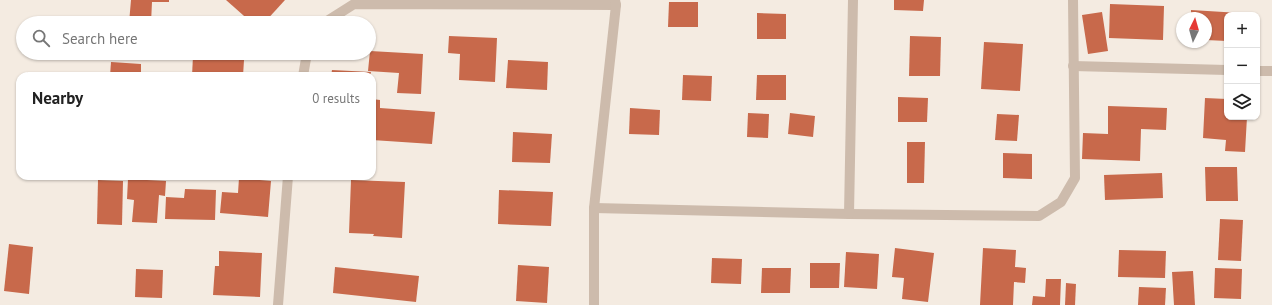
<!DOCTYPE html>
<meta charset="utf-8">
<style>
:root{--surface:#fff;--page:#f6f6f6;--text:#222;--muted:#767676;--line:#e0e0e0}
body{margin:0;font-family:"PT Sans",sans-serif;background:var(--page);color:var(--text)}
.controls{position:absolute;right:12px;top:12px;display:grid;overflow:hidden;border-radius:8px;box-shadow:0 1px 3px #0004}
.controls button{width:36px;height:36px;display:grid;place-items:center;padding:0;border:0;border-bottom:1px solid var(--line);background:var(--surface);color:var(--text);font:20px sans-serif}
.compass{position:absolute;left:1176px;top:12px;width:36px;height:36px;border-radius:50%;background:var(--surface);box-shadow:0 1px 3px #0004;rotate:5deg}
.list{margin:0;padding:0;list-style:none}
h2{display:flex;justify-content:space-between;align-items:center;height:52px;margin:0;padding:0 16px;font-size:17px}
h2 small{font-size:13px;font-weight:400;color:var(--muted)}
.icon{flex:none;width:22px;height:22px;fill:none;stroke:currentColor;stroke-width:2;stroke-linecap:round;stroke-linejoin:round}
.map{position:relative;flex:none;width:1272px;height:305px;overflow:hidden}
.search{position:absolute;background:var(--surface);box-shadow:0 1px 3px #0004;left:16px;top:16px;width:360px;height:44px;display:flex;align-items:center;gap:10px;box-sizing:border-box;padding:0 14px;border-radius:22px;color:var(--muted);font-size:15px}
.panel{position:absolute;background:var(--surface);box-shadow:0 1px 3px #0004;left:16px;top:72px;width:360px;height:108px;border-radius:12px}
.map>svg:first-child{display:block}
.building{fill:#c8694b}
.lines{fill:none;stroke-linecap:round;stroke-linejoin:round}
.minor{stroke:#cdbbac;stroke-width:10}
</style>
<div class="map">
<svg width="1272" height="305" viewBox="0 0 1272 305">
<rect width="100%" height="100%" fill="#f4ebe1"/>
<g class="building">
<path d="M131,0H169V2H152L151,23H129Z"/>
<path d="M226,0H285L264,23H252Z"/>
<path d="M894,0H924L923,11L894,10Z"/>
<path d="M669,2H698V27H668Z"/>
<path d="M1110,4L1164,6L1163,40L1109,38Z"/>
<path d="M1191,10L1240,13V15H1227V41L1206,40V18H1191Z"/>
<path d="M1102,12L1108,51L1088,54L1082,15Z"/>
<path d="M757,13L786,14V39H757Z"/>
<path d="M449,36L497,38L495,82L459,80L460,54L448,53Z"/>
<path d="M910,36L941,37L940,76H909Z"/>
<path d="M984,42L1023,44L1020,91L981,89Z"/>
<path d="M370,51L423,54L421,94L397,93L399,73L368,71Z"/>
<path d="M193,56L244,60L243,76H192Z"/>
<path d="M508,60L548,62L547,90L506,88Z"/>
<path d="M111,62L141,64V76H110Z"/>
<path d="M332,70L371,72L370,76H331Z"/>
<path d="M27,72L63,73V76H27Z"/>
<path d="M683,75L712,76L711,101L682,100Z"/>
<path d="M757,75H786V100H756Z"/>
<path d="M898,97L928,98L927,122H898Z"/>
<path d="M1205,98L1227,99V117H1247L1245,152L1225,151L1226,140L1203,138Z"/>
<path d="M372,99L380,100V108L435,112L432,144L372,140Z"/>
<path d="M1108,106L1167,108L1166,130L1141,129L1140,161L1082,159L1083,133L1108,134Z"/>
<path d="M630,108L660,110L659,135L629,134Z"/>
<path d="M748,113L769,114L768,138L747,137Z"/>
<path d="M790,113L815,116L813,137L788,134Z"/>
<path d="M997,114L1019,115L1017,141L995,140Z"/>
<path d="M513,132L552,134L550,163L512,162Z"/>
<path d="M907,142H925L924,183H907Z"/>
<path d="M1003,153L1032,154V179L1003,178Z"/>
<path d="M1205,167H1237L1238,201H1206Z"/>
<path d="M1162,173L1163,198L1105,200L1104,175Z"/>
<path d="M239,178L271,181L268,217L220,213L222,192L238,193Z"/>
<path d="M128,179L166,181L165,196L159,195L157,223L132,222L134,200L127,199Z"/>
<path d="M98,180L123,181L122,225L97,224Z"/>
<path d="M351,180L405,182L402,238L373,236L374,234L349,233Z"/>
<path d="M185,189L216,190L215,220L165,219L166,197L184,198Z"/>
<path d="M499,190L553,192L551,226L498,224Z"/>
<path d="M1220,219L1243,220L1241,261L1218,260Z"/>
<path d="M9,244L33,247L29,294L4,291Z"/>
<path d="M895,248L934,253L928,302L902,299L904,278L892,277Z"/>
<path d="M983,248L1016,250L1015,267L1026,268L1025,283L1014,282L1013,305H980Z"/>
<path d="M1119,250L1166,251L1165,278L1118,277Z"/>
<path d="M219,251L262,253L260,297L213,295L215,266H219Z"/>
<path d="M846,252L879,254L877,289L844,287Z"/>
<path d="M712,258L742,259L741,284L711,283Z"/>
<path d="M810,263H840L839,288H810Z"/>
<path d="M518,265L549,267L547,303L516,301Z"/>
<path d="M335,267L419,276L416,302L333,293Z"/>
<path d="M762,268H791L790,293H761Z"/>
<path d="M1215,268L1242,269L1241,299L1214,298Z"/>
<path d="M136,269L163,270L162,298L135,297Z"/>
<path d="M1193,271L1195,305H1174L1172,272Z"/>
<path d="M1046,279H1061L1060,305H1032L1033,296L1045,297Z"/>
<path d="M1066,283L1076,284L1075,305H1065Z"/>
<path d="M1139,287L1166,288L1165,305H1138Z"/>
</g>
<g class="lines">
<g class="minor">
<path d="M324,23L354,4L616,5"/>
<path d="M1073,66L1227,70"/>
<path d="M1257,71H1272"/>
<path d="M303,76L307,53"/>
<path d="M594,208L849,214L1039,216L1061,202L1075,178L1073,0"/>
<path d="M849,214L853,0"/>
<path d="M278,305L288,176"/>
<path d="M594,305V208L616,5L615,0"/>
</g>
</g>
</svg>
<div class="controls">
<button>+</button>
<button>−</button>
<button><svg class="icon" aria-label="layers" viewBox="0 0 24 24"><path d="M12 4l9 5-9 5-9-5zM3 14l9 5 9-5"/></svg></button>
</div>
<svg class="compass" viewBox="-18 -18 36 36"><path d="M0-13l5 13h-10z" fill="#e53935"/><path d="M0 13l5-13h-10z" fill="#767676"/></svg>
<div class="search"><svg class="icon" aria-label="search" viewBox="0 0 24 24"><circle cx="10" cy="10" r="6"/><path d="M15 15l6 6"/></svg>Search here</div>
<section class="panel">
<h2>Nearby<small>0 results</small></h2>
<ul class="list">
</ul>
</section>
</div>
